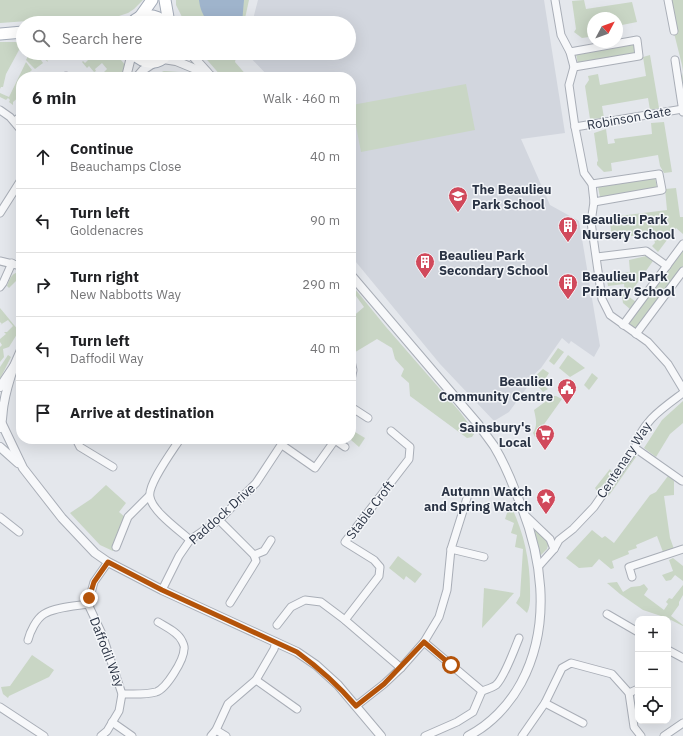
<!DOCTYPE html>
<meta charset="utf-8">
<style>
:root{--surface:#fff;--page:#f6f6f6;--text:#202124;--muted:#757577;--line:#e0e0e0}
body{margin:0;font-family:"IBM Plex Sans",sans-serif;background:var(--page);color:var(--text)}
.controls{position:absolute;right:12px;bottom:12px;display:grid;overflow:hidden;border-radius:8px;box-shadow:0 4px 16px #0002}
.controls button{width:36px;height:36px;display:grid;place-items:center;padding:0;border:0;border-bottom:1px solid var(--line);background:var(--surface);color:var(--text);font:20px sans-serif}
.compass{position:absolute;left:587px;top:12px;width:36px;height:36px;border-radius:50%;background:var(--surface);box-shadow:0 4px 16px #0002;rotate:49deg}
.stop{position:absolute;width:12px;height:12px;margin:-9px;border:3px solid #b45309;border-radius:50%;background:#fff}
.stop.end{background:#b45309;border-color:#fff;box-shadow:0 1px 4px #0008}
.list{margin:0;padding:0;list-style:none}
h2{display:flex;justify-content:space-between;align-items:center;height:52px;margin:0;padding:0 16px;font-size:17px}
h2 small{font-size:13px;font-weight:400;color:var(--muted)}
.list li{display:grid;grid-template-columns:26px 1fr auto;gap:12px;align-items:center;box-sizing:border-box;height:64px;padding:0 16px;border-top:1px solid var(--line)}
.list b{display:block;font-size:15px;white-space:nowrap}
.list p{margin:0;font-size:13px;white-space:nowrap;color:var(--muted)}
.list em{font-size:13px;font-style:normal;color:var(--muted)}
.icon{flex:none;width:22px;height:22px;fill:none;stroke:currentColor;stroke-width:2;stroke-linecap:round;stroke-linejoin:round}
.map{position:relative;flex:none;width:683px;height:736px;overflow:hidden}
.search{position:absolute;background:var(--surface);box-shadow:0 4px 16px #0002;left:16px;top:16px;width:340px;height:44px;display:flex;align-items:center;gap:10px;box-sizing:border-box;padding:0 14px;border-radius:22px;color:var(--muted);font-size:15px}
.panel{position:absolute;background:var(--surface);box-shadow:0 4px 16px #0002;left:16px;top:72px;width:340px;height:372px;border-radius:16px}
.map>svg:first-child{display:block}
.built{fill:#d2d6de}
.green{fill:#c9d6c5}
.water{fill:#9fb4cc}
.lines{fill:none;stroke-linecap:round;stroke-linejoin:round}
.minor-casing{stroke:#a9aeb7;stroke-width:9}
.tertiary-casing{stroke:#a9aeb7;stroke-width:10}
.primary-casing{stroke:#a3abb8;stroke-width:13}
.minor{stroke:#f7f8fa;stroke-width:7}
.tertiary{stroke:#f7f8fa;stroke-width:8}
.primary{stroke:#fff;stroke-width:11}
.route{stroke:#b45309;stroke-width:5}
.labels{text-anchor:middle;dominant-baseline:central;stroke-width:3;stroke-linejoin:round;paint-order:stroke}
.street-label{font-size:13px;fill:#2b3445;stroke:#f4f6f9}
.poi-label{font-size:13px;font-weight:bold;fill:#2b3445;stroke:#f4f6f9;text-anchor:start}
</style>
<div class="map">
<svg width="683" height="736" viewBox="0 0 683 736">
<rect width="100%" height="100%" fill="#e4e7ec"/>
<path class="built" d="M258,0H544L565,133L521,139L550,205L579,221L600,346L594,357L571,341L569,344L562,338L541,368L525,383L528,386L509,412L494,421L440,364L351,256V77H269L246,53H349V23H252Z"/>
<g class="green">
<path d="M0,0H143L134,9L128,13L113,18H69L0,23Z"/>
<path d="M176,0H249L244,23H185L176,5Z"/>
<path d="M584,0L586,9L632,2L637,22L617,26V18H593V30L588,31L589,37L582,38L574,32L576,29L572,1Z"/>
<path d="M670,0H683V96L681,85L683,72L682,65L674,33Z"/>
<path d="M0,42H23V51L19,50L6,74L3,87H1L0,89Z"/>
<path d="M634,44L635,54L578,64L576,54Z"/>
<path d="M27,53H54L56,55L51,59L50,57L47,59L48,62L43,58L41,60L43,63L35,69L26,60L29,54Z"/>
<path d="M86,53C103,53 117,50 126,67L124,77H99L96,74L97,73L100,76L107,69L102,63L95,69L96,71L94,72L89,66L87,68L82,62L83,61L85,63L90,58Z"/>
<path d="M201,53H237L235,62L248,77H222Z"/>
<path d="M650,55L659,108L650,110L648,98L602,106L604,118L590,119L585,86L589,80L588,76L598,74L600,85L646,76L643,57Z"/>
<path d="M26,62L32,70L24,77H21L20,81L21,83V93L19,95L20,96L13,102V105L9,102L10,100L8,98L6,100L0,97V93L9,97Z"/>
<path d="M164,71L180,72L194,77H150Z"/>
<path d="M466,84L475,130L361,152L352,105Z"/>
<path d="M664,122L672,172L664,173L660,166L658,155L611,163L612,171L604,172L597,165V162L598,161L594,133L606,129L608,144L615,143L614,139L652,134L651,123Z"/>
<path d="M655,178L657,187L600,197L598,187Z"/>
<path d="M676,188L680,217H683V234L676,228L658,252L652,246L655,243L652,232L622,238L621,237L612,238L610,223H605L612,215L618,214L619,216L667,210L665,189Z"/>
<path d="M683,247V266L635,330L628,324Z"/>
<path d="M646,256L653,261L628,296L636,302L630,309L623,303L622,296L625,292L624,284L608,286L606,275L630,272L629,260Z"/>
<path d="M18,272L21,273V276L9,288L7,286C9,280 11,274 18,272Z"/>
<path d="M351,284L386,327L460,412L471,427L474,434L472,437L467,438L410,396L409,383L401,376L404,369L395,359L392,348L377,339L352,354L351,352V318L364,307L351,289Z"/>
<path d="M0,308L19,331L9,347L3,349L4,357L0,362V347L2,345L0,342V339L6,334L4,332H7L13,326L8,320L0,325L2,324L0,322Z"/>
<path d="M558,348L564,352L554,365L549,361Z"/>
<path d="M8,355L11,357L0,379V367Z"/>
<path d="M568,355L585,368L570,377L559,368Z"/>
<path d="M543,369L549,373L542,384L548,389L543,392L532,379Z"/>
<path d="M592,373L598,378L589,390L584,385Z"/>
<path d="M553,396H556L562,399L535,437L533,433C538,426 536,419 534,410Z"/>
<path d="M683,401V423L670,434L656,457L644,448L662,420Z"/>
<path d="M355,432L365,438L359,447L351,440Z"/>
<path d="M636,453L638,454L610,494L605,499L604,498L614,486L631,455Z"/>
<path d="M610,469L613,474L597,491L595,488Z"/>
<path d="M668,476L674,481V495L664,496L670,538L674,549L663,552L657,536L636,545L637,548L628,551L629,554L612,561L614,568L611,569L599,559L592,567L579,568L566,558L592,530L602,538L605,536L614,543L650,495L656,492Z"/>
<path d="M106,485L126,503L119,512L126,518L113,551L100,545L70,513L91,499Z"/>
<path d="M510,504C523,530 530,559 530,588C530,596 531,606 527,613L516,603L520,596L523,549L515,547L517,535L511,533L514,523L505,519Z"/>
<path d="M530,523L549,542L547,549L538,558Z"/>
<path d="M398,556L422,574L415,583L406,576L404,580L389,568Z"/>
<path d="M673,558L683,566V581L675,575L671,580L666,581L662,575L673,571L669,560Z"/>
<path d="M617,582L623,592L631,587L640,586L644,584L648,589L644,595L664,610L668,604L666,602L669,598L672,599L683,585V595L679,602V605L671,616L683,625V626L667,618L643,610L620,594L607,583Z"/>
<path d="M484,588L514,593L482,628Z"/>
<path d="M32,655L54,670L49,677L9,696L8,698L3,694L1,687L10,686Z"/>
</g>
<path class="water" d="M199,0H244L242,23H209C203,16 200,9 199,0Z"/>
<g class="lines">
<g class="minor-casing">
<g id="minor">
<path d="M555,0L561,35L570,52L574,67L569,85L575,127L584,173L592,184L594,202L591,222L602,299L610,315L648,342L668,364L683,389"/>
<path d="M668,0L674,31"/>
<path d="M570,52L637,40L639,56L574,67"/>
<path d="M675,60L683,112"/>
<path d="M65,77L66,76L67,77"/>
<path d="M0,110L10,117L21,130"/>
<path d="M15,121L21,116"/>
<path d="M575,127L683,109"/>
<path d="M592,184L659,174L662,190L594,202"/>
<path d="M0,213L21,180"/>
<path d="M597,257L646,251L667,266"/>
<path d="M0,261L21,266"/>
<path d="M0,287L3,283L12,263"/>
<path d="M623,325L683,244"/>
<path d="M636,334L683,271"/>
<path d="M351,361L353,370L351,380"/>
<path d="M351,407L368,418"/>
<path d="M76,439L80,447L113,467"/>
<path d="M180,439C173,450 147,485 150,497C152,511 179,530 190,540"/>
<path d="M282,445L315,468L335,440L345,447"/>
<path d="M635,448L682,481"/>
<path d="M0,517L19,532"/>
<path d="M527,517L550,539L554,549"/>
<path d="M219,520L254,555L256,561L230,603"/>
<path d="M116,547L128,517L149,496"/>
<path d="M451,549L484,557"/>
<path d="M254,555L264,551L271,540"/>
<path d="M538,567L554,549L559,540L573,529L594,507L635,448C641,422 663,408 683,393"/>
<path d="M632,577L629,567L683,549"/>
<path d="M162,590L179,556L190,540L219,520L256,483L285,439"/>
<path d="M607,614L638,632"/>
<path d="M345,620L379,576L380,567L374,560L345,542L409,459L410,447L391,431"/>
<path d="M277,625L291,607L305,600L321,602L345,620L401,668"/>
<path d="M28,640C30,632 36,619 44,614C55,607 75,606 88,604"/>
<path d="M424,642L482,691C487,689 492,688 496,685C504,678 515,648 519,638"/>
<path d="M668,650L683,658"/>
<path d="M256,680L297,709"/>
<path d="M629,693L638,689"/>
<path d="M122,694C134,694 145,695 156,692C166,689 184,660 184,649C185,647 183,643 182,641C178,632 166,627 158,622"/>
<path d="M545,703L583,723"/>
<path d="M356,706L384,684L401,668L424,642L439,617L447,590L451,549L467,498"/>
<path d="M0,707L44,736"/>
<path d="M112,722L132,736"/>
<path d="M216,730L226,736"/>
<path d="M101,736L107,731L119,711L122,694L102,634L88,604L94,582L108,562"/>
<path d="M211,736L216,730L228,704L256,680L274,649L276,642"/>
<path d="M425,736L457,722L473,712L482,691"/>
<path d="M522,736L545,703L562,668L571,663L612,674L629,693L634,727L641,736"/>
<path d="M664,736L683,723"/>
</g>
</g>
<g class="tertiary-casing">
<g id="tertiary">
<path d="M190,53L208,73"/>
<path d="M163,59L176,61L210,75"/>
<path d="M126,77L132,53"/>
<path d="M137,77L143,70L155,62"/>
<path d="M351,275L478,424C483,431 489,439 494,446C503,461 510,477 516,493C542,553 553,623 521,683C509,705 490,725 468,736"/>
<path d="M0,387L14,366L21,350"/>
<path d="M2,424L23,468L62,518L95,553L108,562L162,590L297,652L316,665L338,685L381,736"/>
<path d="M0,428C3,421 2,411 4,403C6,390 10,378 14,366"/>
<path d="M0,447L18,463"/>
</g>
</g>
<g class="primary-casing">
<g id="primary">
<path d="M165,0L169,23"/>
<path d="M140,17L152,0"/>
<path d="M132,23C141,12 156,14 166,23"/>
<path d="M0,34L23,32"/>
<path d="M132,53C144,64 157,67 168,53"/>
</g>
</g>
<use href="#minor" class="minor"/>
<use href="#tertiary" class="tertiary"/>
<use href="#primary" class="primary"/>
</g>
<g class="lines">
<path class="route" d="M89,598L94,582L108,562L162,590L297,652C319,668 338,685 356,706L384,684L424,642L451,665"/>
</g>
<defs>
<g id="school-pin" transform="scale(1)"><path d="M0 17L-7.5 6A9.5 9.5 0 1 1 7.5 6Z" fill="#d1495b" stroke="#f4f6f9"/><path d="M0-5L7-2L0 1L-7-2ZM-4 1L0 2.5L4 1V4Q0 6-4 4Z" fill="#fff"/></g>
<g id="building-pin" transform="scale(1)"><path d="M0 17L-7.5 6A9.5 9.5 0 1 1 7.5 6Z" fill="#d1495b" stroke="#f4f6f9"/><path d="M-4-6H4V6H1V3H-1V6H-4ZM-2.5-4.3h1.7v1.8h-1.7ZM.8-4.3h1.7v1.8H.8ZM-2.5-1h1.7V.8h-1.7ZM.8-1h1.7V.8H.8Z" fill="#fff"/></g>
<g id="civic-pin" transform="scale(1)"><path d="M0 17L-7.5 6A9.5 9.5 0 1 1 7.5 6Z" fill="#d1495b" stroke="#f4f6f9"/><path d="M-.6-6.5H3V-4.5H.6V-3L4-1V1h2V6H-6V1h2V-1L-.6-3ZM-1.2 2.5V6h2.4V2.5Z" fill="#fff"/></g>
<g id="supermarket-pin" transform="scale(1)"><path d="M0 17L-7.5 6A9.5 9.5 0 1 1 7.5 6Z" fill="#d1495b" stroke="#f4f6f9"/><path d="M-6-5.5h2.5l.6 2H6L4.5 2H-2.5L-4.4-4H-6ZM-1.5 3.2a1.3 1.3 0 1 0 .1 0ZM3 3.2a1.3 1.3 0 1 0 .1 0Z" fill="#fff"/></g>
<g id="sight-pin" transform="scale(1)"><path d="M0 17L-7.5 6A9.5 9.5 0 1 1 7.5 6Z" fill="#d1495b" stroke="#f4f6f9"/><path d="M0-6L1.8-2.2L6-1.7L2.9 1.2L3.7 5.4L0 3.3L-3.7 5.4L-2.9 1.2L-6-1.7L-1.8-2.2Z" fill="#fff"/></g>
</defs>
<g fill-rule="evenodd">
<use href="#school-pin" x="458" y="196"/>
<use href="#building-pin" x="568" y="226"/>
<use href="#building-pin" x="425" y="262"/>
<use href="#building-pin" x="568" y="283"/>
<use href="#civic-pin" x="567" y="388"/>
<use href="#supermarket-pin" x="545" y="434"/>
<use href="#sight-pin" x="546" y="498"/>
</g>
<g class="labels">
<g class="street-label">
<text transform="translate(629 118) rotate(-10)">Robinson Gate</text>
<text transform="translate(624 460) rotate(-57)">Centenary Way</text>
<text transform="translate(370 510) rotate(-53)">Stable Croft</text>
<text transform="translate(222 514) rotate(-42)">Paddock Drive</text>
<text transform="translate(107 652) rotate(69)">Daffodil Way</text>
</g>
<g class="poi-label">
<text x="472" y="189">The Beaulieu<tspan x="472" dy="15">Park School</tspan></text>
<text x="582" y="219">Beaulieu Park<tspan x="582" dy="15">Nursery School</tspan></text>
<text x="439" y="255">Beaulieu Park<tspan x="439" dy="15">Secondary School</tspan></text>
<text x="582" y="276">Beaulieu Park<tspan x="582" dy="15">Primary School</tspan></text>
<text x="553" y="381" text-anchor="end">Beaulieu<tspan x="553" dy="15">Community Centre</tspan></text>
<text x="531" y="427" text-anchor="end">Sainsbury's<tspan x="531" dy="15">Local</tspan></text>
<text x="532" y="491" text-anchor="end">Autumn Watch<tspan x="532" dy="15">and Spring Watch</tspan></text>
</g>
</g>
</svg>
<div class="controls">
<button>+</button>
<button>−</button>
<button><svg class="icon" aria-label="locate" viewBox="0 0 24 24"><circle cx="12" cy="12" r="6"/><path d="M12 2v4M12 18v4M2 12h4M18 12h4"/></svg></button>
</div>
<svg class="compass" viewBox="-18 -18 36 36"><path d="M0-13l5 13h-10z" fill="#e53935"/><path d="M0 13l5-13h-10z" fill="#757577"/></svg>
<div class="stop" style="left:451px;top:665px"></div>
<div class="stop end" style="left:89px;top:598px"></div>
<div class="search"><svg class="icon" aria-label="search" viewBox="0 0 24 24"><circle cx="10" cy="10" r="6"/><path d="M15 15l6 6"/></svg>Search here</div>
<section class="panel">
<h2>6 min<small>Walk · 460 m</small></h2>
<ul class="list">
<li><svg class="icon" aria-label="ahead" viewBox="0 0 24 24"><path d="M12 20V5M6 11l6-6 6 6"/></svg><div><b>Continue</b><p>Beauchamps Close</p></div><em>40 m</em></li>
<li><svg class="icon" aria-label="left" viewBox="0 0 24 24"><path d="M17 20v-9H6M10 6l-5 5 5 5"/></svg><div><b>Turn left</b><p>Goldenacres</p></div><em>90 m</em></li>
<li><svg class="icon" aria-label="right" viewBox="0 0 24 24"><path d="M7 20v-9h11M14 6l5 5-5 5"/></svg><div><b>Turn right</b><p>New Nabbotts Way</p></div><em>290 m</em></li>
<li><svg class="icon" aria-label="left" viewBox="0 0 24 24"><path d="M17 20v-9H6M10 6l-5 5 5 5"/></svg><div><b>Turn left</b><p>Daffodil Way</p></div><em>40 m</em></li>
<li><svg class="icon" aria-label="arrive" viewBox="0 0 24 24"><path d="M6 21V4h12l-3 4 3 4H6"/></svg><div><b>Arrive at destination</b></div></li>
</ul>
</section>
</div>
